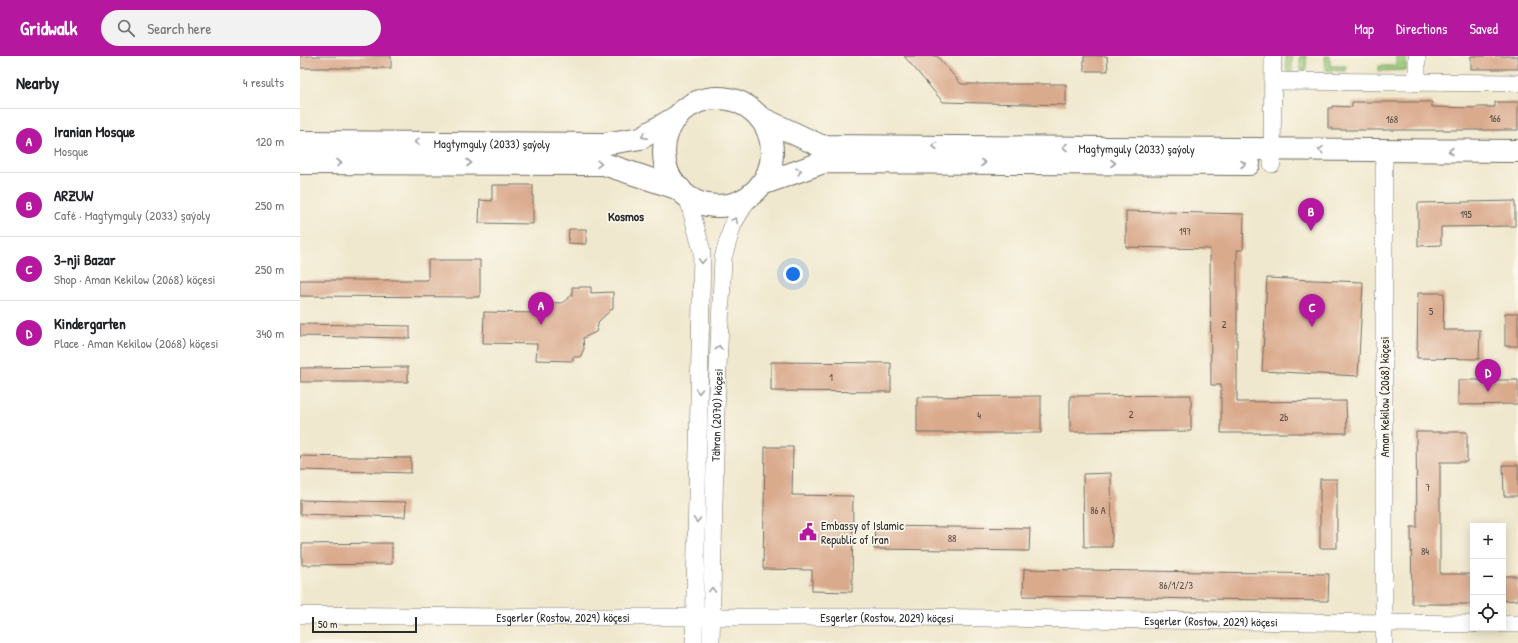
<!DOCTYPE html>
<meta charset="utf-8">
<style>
:root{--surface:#fff;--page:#f2f2f2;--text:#202124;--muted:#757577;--line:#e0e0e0;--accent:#b5179e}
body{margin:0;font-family:"Patrick Hand",sans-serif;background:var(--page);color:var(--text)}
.controls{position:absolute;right:12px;bottom:12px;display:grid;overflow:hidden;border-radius:0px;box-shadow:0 2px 10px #0003}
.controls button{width:36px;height:36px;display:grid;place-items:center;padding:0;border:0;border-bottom:1px solid var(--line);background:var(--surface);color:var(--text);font:20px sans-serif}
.scale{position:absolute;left:12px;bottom:10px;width:105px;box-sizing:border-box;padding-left:4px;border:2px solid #2b2b2b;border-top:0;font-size:11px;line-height:14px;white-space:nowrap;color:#2b2b2b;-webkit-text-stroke:3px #fbf7ec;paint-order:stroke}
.you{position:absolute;left:493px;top:218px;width:14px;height:14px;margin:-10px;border:3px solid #fff;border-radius:50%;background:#1a73e8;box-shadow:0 0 0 6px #1a73e833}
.badge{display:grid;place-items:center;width:26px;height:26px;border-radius:50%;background:var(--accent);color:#fff;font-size:13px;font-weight:700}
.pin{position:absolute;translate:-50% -33px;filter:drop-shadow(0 1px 2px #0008)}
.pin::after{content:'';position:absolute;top:21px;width:14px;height:12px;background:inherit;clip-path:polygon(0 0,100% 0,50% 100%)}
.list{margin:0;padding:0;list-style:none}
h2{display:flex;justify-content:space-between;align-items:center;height:52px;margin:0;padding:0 16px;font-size:17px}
h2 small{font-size:13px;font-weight:400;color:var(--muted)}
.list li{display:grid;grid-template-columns:26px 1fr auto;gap:12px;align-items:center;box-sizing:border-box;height:64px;padding:0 16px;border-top:1px solid var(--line)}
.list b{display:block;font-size:15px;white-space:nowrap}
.list p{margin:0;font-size:13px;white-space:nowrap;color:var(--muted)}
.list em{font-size:13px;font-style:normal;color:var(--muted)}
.icon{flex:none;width:22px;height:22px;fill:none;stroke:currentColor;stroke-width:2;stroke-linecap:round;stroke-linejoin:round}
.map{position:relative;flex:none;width:1218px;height:587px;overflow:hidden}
header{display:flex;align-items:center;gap:24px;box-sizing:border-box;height:56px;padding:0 20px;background:var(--accent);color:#fff}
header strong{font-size:19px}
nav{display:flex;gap:22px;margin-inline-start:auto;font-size:14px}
.search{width:280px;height:36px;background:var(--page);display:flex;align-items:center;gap:10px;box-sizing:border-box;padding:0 14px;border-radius:22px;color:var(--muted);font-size:15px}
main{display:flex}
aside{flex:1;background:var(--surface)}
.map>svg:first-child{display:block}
.green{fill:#9dce7d;stroke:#647c54}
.building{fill:#daaa8d}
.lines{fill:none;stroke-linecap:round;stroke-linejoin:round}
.minor-casing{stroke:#706d64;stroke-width:18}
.major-casing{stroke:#706d64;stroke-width:24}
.minor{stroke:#fff;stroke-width:17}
.major{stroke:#fff;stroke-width:22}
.oneway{stroke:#a0a0a0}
.labels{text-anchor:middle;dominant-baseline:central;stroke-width:3.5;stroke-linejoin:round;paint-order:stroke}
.number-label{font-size:10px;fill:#574b44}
.street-label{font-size:12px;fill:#2b2b2b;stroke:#fbf7ec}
.poi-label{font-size:12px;fill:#2b2b2b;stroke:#fbf7ec;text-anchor:start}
.neighbourhood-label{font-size:13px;font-weight:bold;fill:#2b2b2b;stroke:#fbf7ec}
</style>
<header>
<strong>Gridwalk</strong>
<div class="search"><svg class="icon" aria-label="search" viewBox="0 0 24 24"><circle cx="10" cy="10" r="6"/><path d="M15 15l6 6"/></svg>Search here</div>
<nav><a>Map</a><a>Directions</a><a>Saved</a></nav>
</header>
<main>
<aside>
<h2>Nearby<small>4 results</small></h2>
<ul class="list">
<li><span class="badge">A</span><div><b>Iranian Mosque</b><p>Mosque</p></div><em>120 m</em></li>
<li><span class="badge">B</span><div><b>ARZUW</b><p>Café · Magtymguly (2033) şaýoly</p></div><em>250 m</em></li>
<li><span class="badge">C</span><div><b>3-nji Bazar</b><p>Shop · Aman Kekilow (2068) köçesi</p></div><em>250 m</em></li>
<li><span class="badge">D</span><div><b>Kindergarten</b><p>Place · Aman Kekilow (2068) köçesi</p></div><em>340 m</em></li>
</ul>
</aside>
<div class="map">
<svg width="1218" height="587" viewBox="0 0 1218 587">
<rect width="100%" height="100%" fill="#fbf7ec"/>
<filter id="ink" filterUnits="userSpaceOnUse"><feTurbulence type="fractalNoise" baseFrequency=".025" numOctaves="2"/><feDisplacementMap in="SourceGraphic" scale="8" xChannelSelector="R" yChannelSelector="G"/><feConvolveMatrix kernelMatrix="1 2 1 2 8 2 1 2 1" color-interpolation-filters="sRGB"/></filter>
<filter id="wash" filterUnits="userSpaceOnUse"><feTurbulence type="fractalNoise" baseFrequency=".012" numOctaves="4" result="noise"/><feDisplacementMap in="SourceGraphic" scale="16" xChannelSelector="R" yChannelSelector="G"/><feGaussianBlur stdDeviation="0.9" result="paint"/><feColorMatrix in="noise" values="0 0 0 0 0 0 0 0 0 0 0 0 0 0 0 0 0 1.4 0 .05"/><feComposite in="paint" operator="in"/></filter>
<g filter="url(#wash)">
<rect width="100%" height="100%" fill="#f0e8ce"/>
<g class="green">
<path d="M986,0H992V18L987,16Z"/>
<rect x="1000" y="0" width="6" height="14"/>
<path d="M1025,0H1030V10H1046V15L1026,14Z"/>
<path d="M1096,0H1106V14L1079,15V10H1096Z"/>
</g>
<g id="blocks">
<g class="building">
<rect x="0" y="0" width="91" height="12"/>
<path d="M604,0H637L661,28H766V49L643,46Z"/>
<path d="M784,0H807L808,15H784Z"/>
<rect x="1171" y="0" width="47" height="13"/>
<path d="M1052,46H1132V51L1176,52V51H1195V46H1218V74H1032V72H1028V52H1032V50L1052,51Z"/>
<path d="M192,129H233V168L179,167L180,144L192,145Z"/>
<path d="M1215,145V170L1141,171V189L1118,190V147Z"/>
<path d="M826,155L944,158L943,194H937V346L1046,345L1047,377H921V329H911L910,193L826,191Z"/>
<path d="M269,173H286V188L268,187Z"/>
<path d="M128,204H180V241L0,240V224H128Z"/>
<path d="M967,222L1063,226L1058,320L962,315Z"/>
<path d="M272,231H291V237L313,236V252L299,265L296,276L283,282L284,293L280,301H273V305L236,304L237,288L183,287L184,256L236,257V251H240L241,246L262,247L272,239Z"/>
<path d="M1118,237H1144L1143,274H1180L1179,303L1117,302Z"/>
<rect x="1205" y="257" width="13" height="33"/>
<path d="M0,268L110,270V282L0,280Z"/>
<path d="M471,306L591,307V336L471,335Z"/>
<path d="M108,311V326H0V312Z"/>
<path d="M1158,324H1218V348L1158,349Z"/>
<path d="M891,339V375L770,376V340Z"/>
<path d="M741,340V377H617V341Z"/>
<path d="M1116,376H1167V406H1140V518H1173V548H1112L1111,471H1117Z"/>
<path d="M465,391H493L492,439L553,440L552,536L512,535V514L463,513Z"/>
<path d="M0,400L111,402V417L0,414Z"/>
<path d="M1203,409H1218V440H1204Z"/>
<path d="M811,417L812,491H784L783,418Z"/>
<rect x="1020" y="423" width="17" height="69"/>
<path d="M0,444L106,446L105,461L0,458Z"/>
<path d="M575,470L730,472L729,495L574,493Z"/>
<path d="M92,487V508L2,509V488Z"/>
<path d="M724,513L1029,518L1028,545L723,540Z"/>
<path d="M1203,520H1218V544L1203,545Z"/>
</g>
</g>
</g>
<g filter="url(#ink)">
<use href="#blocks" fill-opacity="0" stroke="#706d64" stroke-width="1"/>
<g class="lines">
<g class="minor-casing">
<g id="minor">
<path d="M1117,0V27"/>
<path d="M973,25L1218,27"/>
<path d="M972,108L973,0"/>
<path d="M387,139L402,195L394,587"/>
<path id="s1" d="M0,559L203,561H608L1173,568"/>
<path d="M1203,568H1218"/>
<path id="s2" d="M411,587L416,355L423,202L433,168L451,138"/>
<path d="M1084,587V95"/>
</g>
</g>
<g class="major-casing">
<g id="major">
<circle cx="418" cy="96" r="54"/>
<path id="s3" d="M461,62L521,90L1218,95"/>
<path id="s4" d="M0,86L303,88L341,82L378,60"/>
<path d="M0,107L304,108L380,133"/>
<path d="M462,128L524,106L949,108"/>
</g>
</g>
<use href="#minor" class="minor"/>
<use href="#major" class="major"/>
</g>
<defs><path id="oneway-chevron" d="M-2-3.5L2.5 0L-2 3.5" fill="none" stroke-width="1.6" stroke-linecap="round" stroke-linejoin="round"/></defs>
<g class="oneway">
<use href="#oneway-chevron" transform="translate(344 80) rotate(154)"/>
<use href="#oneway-chevron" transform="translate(117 86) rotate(-180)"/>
<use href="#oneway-chevron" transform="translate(635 90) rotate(-180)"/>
<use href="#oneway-chevron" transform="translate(765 91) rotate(-180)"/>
<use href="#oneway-chevron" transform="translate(1021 94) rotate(-179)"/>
<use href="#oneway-chevron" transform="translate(1151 95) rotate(-180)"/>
<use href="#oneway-chevron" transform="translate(39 107)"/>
<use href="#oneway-chevron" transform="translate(169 107)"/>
<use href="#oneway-chevron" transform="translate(683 107)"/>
<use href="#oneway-chevron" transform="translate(813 107)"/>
<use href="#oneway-chevron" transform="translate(299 108) rotate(3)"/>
<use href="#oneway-chevron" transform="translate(943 108)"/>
<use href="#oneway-chevron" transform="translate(499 115) rotate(-19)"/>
<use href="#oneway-chevron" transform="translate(435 164) rotate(-62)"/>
<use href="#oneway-chevron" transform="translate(402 205) rotate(91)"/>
<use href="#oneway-chevron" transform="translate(419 292) rotate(-87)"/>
<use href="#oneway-chevron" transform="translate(399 335) rotate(91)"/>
<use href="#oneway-chevron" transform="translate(397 464) rotate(91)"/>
<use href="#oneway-chevron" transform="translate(412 534) rotate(-89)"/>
</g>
</g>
<defs>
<g id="civic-bare" transform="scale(1.38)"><path d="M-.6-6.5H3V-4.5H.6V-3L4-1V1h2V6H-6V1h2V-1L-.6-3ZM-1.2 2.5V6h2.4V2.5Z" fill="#b5179e" stroke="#fbf7ec" stroke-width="2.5" paint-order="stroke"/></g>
</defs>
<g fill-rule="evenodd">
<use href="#civic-bare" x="508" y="476"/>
</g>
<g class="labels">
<g class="number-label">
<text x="1195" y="62">166</text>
<text x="1092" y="63">168</text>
<text x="1166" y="158">195</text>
<text x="885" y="175">197</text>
<text x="1131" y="255">5</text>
<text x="924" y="268">2</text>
<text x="531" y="321">1</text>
<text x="831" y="358">2</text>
<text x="679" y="359">4</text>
<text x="984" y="361">2b</text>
<text x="1128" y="431">7</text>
<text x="798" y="454">86 A</text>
<text x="652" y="482">88</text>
<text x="1125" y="495">84</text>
<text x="876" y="529">86/1/2/3</text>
</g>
<g class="street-label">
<text stroke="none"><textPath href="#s4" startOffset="192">Magtymguly (2033) şaýoly</textPath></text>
<text stroke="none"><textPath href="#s3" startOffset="382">Magtymguly (2033) şaýoly</textPath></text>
<text transform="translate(1084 341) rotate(-90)">Aman Kekilow (2068) köçesi</text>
<text stroke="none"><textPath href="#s2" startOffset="228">Tähran (2070) köçesi</textPath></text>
<text stroke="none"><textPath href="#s1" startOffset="263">Esgerler (Rostow, 2029) köçesi</textPath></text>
<text stroke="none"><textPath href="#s1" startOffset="587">Esgerler (Rostow, 2029) köçesi</textPath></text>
<text stroke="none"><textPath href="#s1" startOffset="911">Esgerler (Rostow, 2029) köçesi</textPath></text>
</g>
<g class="poi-label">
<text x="521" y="469">Embassy of Islamic<tspan x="521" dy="14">Republic of Iran</tspan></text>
</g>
<g class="neighbourhood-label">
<text x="326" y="160">Kosmos</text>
</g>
</g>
</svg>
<div class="controls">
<button>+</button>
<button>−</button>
<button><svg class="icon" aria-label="locate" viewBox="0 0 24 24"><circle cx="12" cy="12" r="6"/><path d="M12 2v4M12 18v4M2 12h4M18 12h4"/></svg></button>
</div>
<div class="scale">50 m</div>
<div class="you"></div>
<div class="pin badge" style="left:241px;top:269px">A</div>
<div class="pin badge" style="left:1011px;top:175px">B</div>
<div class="pin badge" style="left:1012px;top:271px">C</div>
<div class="pin badge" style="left:1188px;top:336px">D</div>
</div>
</main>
